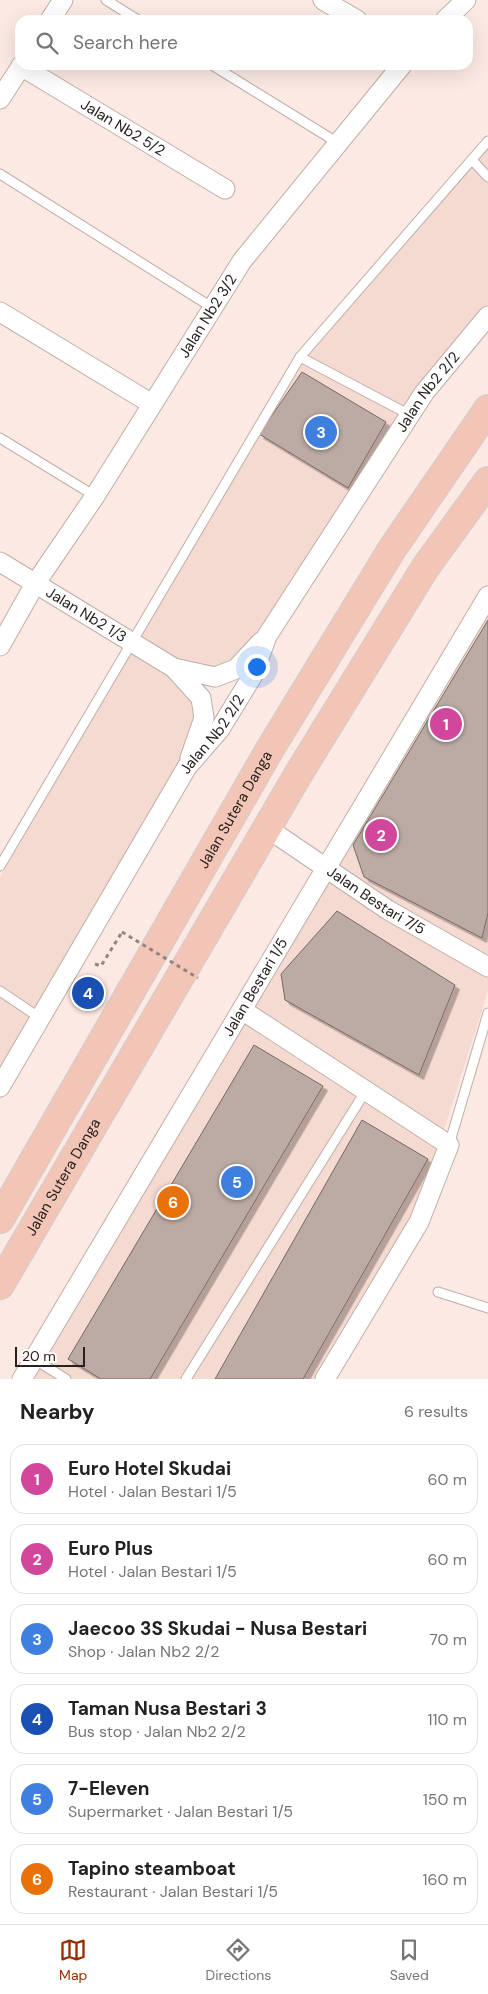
<!DOCTYPE html>
<meta charset="utf-8">
<style>
:root{--surface:#fff;--page:#f6f6f6;--text:#222;--muted:#767676;--line:#e0e0e0;--accent:#942e00}
body{margin:0;font-family:"DM Sans",sans-serif;background:var(--page);color:var(--text)}
.scale{position:absolute;left:15px;bottom:12px;width:70px;box-sizing:border-box;padding-left:5px;border:2px solid #27201e;border-top:0;font-size:14px;line-height:18px;white-space:nowrap;color:#27201e;-webkit-text-stroke:4px #fefaf9;paint-order:stroke}
.you{position:absolute;left:256px;top:666px;width:18px;height:18px;margin:-12px;border:4px solid #fff;border-radius:50%;background:#1a73e8;box-shadow:0 0 0 8px #1a73e833}
.badge{display:grid;place-items:center;width:32px;height:32px;border-radius:50%;background:var(--accent);color:#fff;font-size:16px;font-weight:700}
.pin{position:absolute;translate:-50% -50%;border:2px solid #fff;box-shadow:0 1px 5px #0006}
.list{margin:0;padding:0;list-style:none}
h2{display:flex;justify-content:space-between;align-items:center;height:65px;margin:0;padding:0 20px;font-size:21px}
h2 small{font-size:16px;font-weight:400;color:var(--muted)}
.list li{display:grid;grid-template-columns:32px 1fr auto;gap:15px;align-items:center;box-sizing:border-box;height:70px;margin:0 10px 10px;padding:0 10px;border:1px solid var(--line);border-radius:15px}
.list b{display:block;font-size:19px;white-space:nowrap}
.list p{margin:0;font-size:16px;white-space:nowrap;color:var(--muted)}
.list em{font-size:16px;font-style:normal;color:var(--muted)}
.icon{flex:none;width:28px;height:28px;fill:none;stroke:currentColor;stroke-width:2;stroke-linecap:round;stroke-linejoin:round}
.map{position:relative;flex:none;width:488px;height:1379px;overflow:hidden}
.search{position:absolute;background:var(--surface);box-shadow:0 5px 20px #0002;left:15px;right:15px;top:15px;height:55px;display:flex;align-items:center;gap:12px;box-sizing:border-box;padding:0 18px;border-radius:15px;color:var(--muted);font-size:19px}
.sheet{height:545px;background:var(--surface)}
nav{display:flex;justify-content:space-around;align-items:center;box-sizing:border-box;height:70px;border-top:1px solid var(--line);background:var(--surface);font-size:14px;color:var(--muted)}
nav a{display:grid;justify-items:center;gap:2px}
nav .on{color:var(--accent)}
.map>svg:first-child{display:block}
.built{fill:#f5dad1}
.building{fill:#bcaba5;stroke:#786863;filter:url(#shadow)}
.lines{fill:none;stroke-linecap:round;stroke-linejoin:round}
.service-casing{stroke:#bfada7;stroke-width:11}
.minor-casing{stroke:#bfada7;stroke-width:21}
.primary-casing{stroke:#cfcece;stroke-width:30}
.path{stroke:#928581;stroke-width:3;stroke-dasharray:4 4;stroke-linecap:butt}
.service{stroke:#fff;stroke-width:9}
.minor{stroke:#fff;stroke-width:19}
.primary{stroke:#f2c5b6;stroke-width:28}
.path-bridge{stroke:#928581;stroke-width:3;stroke-dasharray:4 4;stroke-linecap:butt}
.labels{text-anchor:middle;dominant-baseline:central;stroke-width:4.5;stroke-linejoin:round;paint-order:stroke}
.street-label{font-size:15px;fill:#27201e;stroke:#fefaf9}
</style>
<div class="map">
<svg width="488" height="1379" viewBox="0 0 488 1379">
<defs>
<filter id="shadow"><feDropShadow dx="4.5" dy="4.5" stdDeviation="0" flood-color="#0004"/></filter>
</defs>
<rect width="100%" height="100%" fill="#fce9e3"/>
<g class="built">
<path d="M488,149V303L414,392L264,625L232,662L215,668L176,660L140,637L309,353Z"/>
<path d="M488,613V991L436,1155L412,1216L316,1379H32Z"/>
<path d="M132,651L170,675L193,701L195,719L178,766L0,1070V877Z"/>
</g>
<g class="building">
<path d="M302,372L386,422L348,488L259,434Z"/>
<path d="M488,620V913L482,938L364,877L353,845Z"/>
<path d="M337,911L455,985L419,1075L285,1000L281,974Z"/>
<path d="M254,1045L323,1086L150,1379H101L68,1359Z"/>
<path d="M362,1120L428,1159L303,1379H215Z"/>
</g>
<g class="lines">
<g class="service-casing">
<g id="service">
<path d="M106,0L138,20"/>
<path d="M212,65L338,143"/>
<path d="M472,160L488,177"/>
<path d="M0,174L213,308"/>
<path d="M300,357L410,415"/>
<path d="M0,438L95,496"/>
<path d="M0,866L300,357L488,141"/>
<path d="M0,991L40,1018"/>
<path d="M449,1145L488,1013"/>
<path d="M438,1292L488,1308"/>
<path d="M34,1359L66,1379"/>
<path d="M186,1379L365,1092"/>
</g>
</g>
<g class="minor-casing">
<g id="minor">
<path d="M323,0L357,20"/>
<path d="M50,20L63,0"/>
<path d="M445,20L466,0"/>
<path id="s1" d="M21,66L225,189"/>
<path d="M0,99L22,65"/>
<path d="M0,312L152,404"/>
<path id="s2" d="M0,562L174,668L201,698L204,718L190,758"/>
<path id="s3" d="M0,646L35,584L95,496L242,261L402,65"/>
<path d="M174,668L215,677L236,669L261,642"/>
<path id="s4" d="M267,828L388,910L488,967"/>
<path d="M242,1010L449,1145L419,1222L325,1379"/>
<path id="s5" d="M0,1087L187,767L220,729L253,675L267,636L424,393L488,316"/>
<path id="s6" d="M22,1379L488,596"/>
</g>
</g>
<g class="primary-casing">
<g id="primary">
<path id="s7" d="M0,1219L270,749L392,549L488,409"/>
<path id="s8" d="M0,1285L299,773L425,568L488,481"/>
</g>
</g>
<path class="path" d="M95,964L101,966L122,932"/>
<use href="#service" class="service"/>
<use href="#minor" class="minor"/>
<use href="#primary" class="primary"/>
<path class="path-bridge" d="M122,932L198,978"/>
</g>
<g class="labels">
<g class="street-label">
<text stroke="none"><textPath href="#s1" startOffset="119">Jalan Nb2 5/2</textPath></text>
<text stroke="none"><textPath href="#s3" startOffset="390">Jalan Nb2 3/2</textPath></text>
<text stroke="none"><textPath href="#s5" startOffset="818">Jalan Nb2 2/2</textPath></text>
<text stroke="none"><textPath href="#s2" startOffset="101">Jalan Nb2 1/3</textPath></text>
<text stroke="none"><textPath href="#s5" startOffset="412">Jalan Nb2 2/2</textPath></text>
<text stroke="none"><textPath href="#s7" startOffset="472">Jalan Sutera Danga</textPath></text>
<text stroke="none"><textPath href="#s4" startOffset="131">Jalan Bestari 7/5</textPath></text>
<text stroke="none"><textPath href="#s6" startOffset="456">Jalan Bestari 1/5</textPath></text>
<text stroke="none"><textPath href="#s8" startOffset="125">Jalan Sutera Danga</textPath></text>
</g>
</g>
</svg>
<div class="scale">20 m</div>
<div class="you"></div>
<div class="pin badge" style="left:446px;top:724px;background:#d1479c">1</div>
<div class="pin badge" style="left:381px;top:835px;background:#d1479c">2</div>
<div class="pin badge" style="left:321px;top:432px;background:#3f7fe0">3</div>
<div class="pin badge" style="left:88px;top:993px;background:#1a4fb4">4</div>
<div class="pin badge" style="left:237px;top:1182px;background:#3f7fe0">5</div>
<div class="pin badge" style="left:173px;top:1202px;background:#e8710a">6</div>
<div class="search"><svg class="icon" aria-label="search" viewBox="0 0 24 24"><circle cx="10" cy="10" r="6"/><path d="M15 15l6 6"/></svg>Search here</div>
</div>
<section class="sheet">
<h2>Nearby<small>6 results</small></h2>
<ul class="list">
<li><span class="badge" style="background:#d1479c">1</span><div><b>Euro Hotel Skudai</b><p>Hotel · Jalan Bestari 1/5</p></div><em>60 m</em></li>
<li><span class="badge" style="background:#d1479c">2</span><div><b>Euro Plus</b><p>Hotel · Jalan Bestari 1/5</p></div><em>60 m</em></li>
<li><span class="badge" style="background:#3f7fe0">3</span><div><b>Jaecoo 3S Skudai - Nusa Bestari</b><p>Shop · Jalan Nb2 2/2</p></div><em>70 m</em></li>
<li><span class="badge" style="background:#1a4fb4">4</span><div><b>Taman Nusa Bestari 3</b><p>Bus stop · Jalan Nb2 2/2</p></div><em>110 m</em></li>
<li><span class="badge" style="background:#3f7fe0">5</span><div><b>7-Eleven</b><p>Supermarket · Jalan Bestari 1/5</p></div><em>150 m</em></li>
<li><span class="badge" style="background:#e8710a">6</span><div><b>Tapino steamboat</b><p>Restaurant · Jalan Bestari 1/5</p></div><em>160 m</em></li>
</ul>
</section>
<nav>
<a class="on"><svg class="icon" aria-label="map" viewBox="0 0 24 24"><path d="M3 6l6-2 6 2 6-2v14l-6 2-6-2-6 2zM9 4v14M15 6v14"/></svg>Map</a>
<a><svg class="icon" aria-label="directions" viewBox="0 0 24 24"><path d="M12 3l9 9-9 9-9-9zM9 14v-3h6M13 9l2 2-2 2"/></svg>Directions</a>
<a><svg class="icon" aria-label="saved" viewBox="0 0 24 24"><path d="M7 4h10v16l-5-4-5 4z"/></svg>Saved</a>
</nav>
